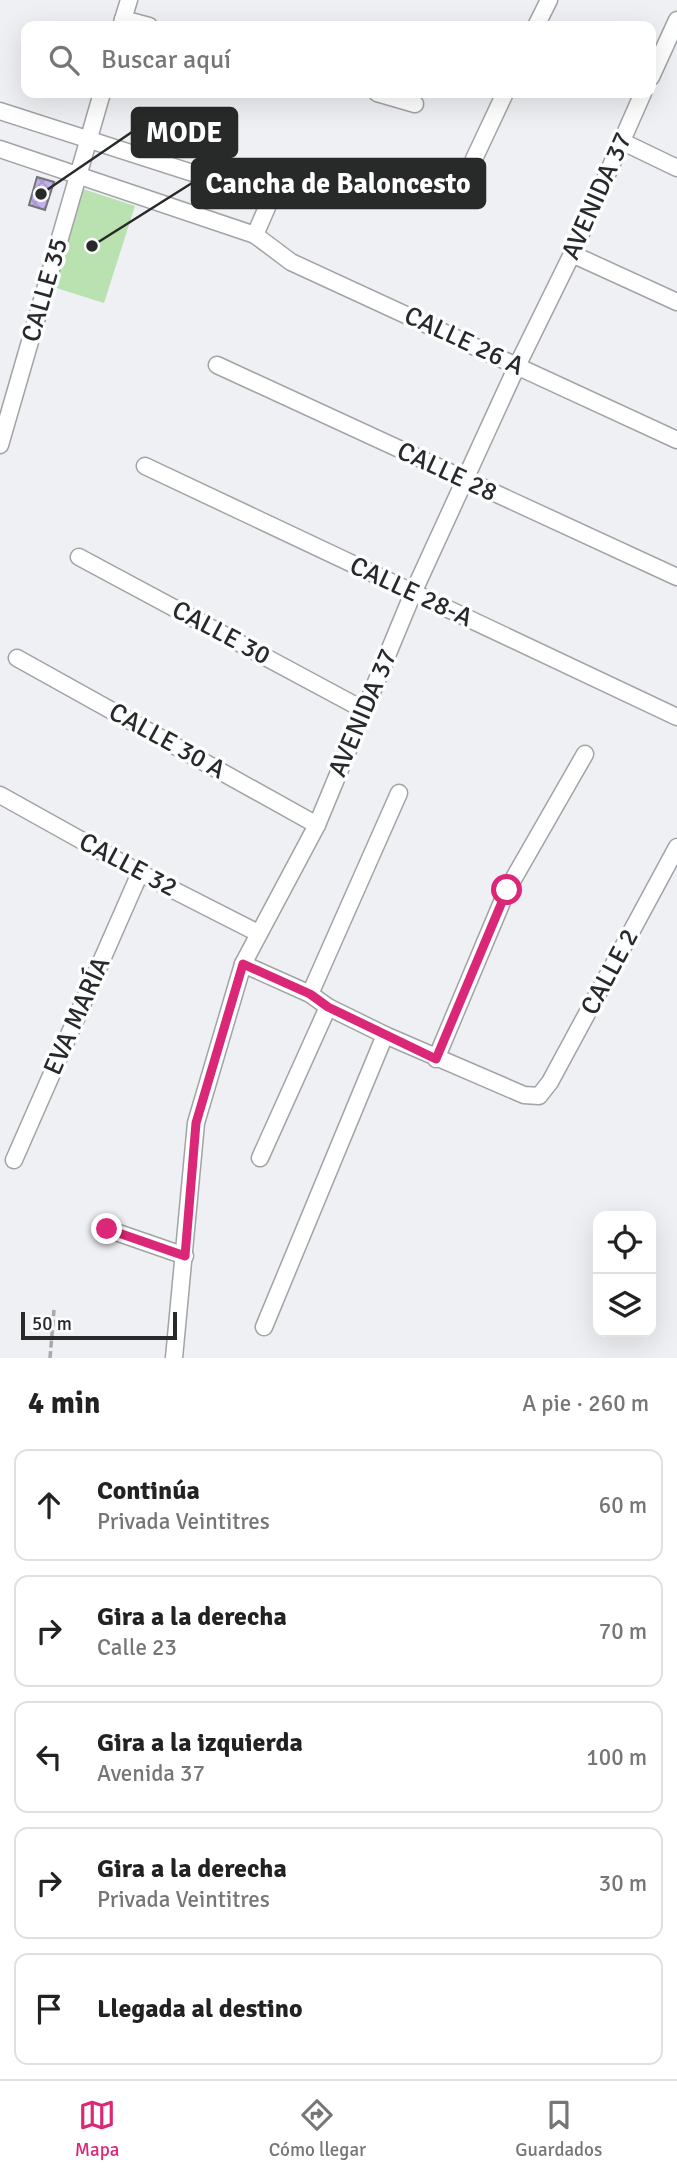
<!DOCTYPE html>
<html lang="es">
<meta charset="utf-8">
<style>
:root{--surface:#fff;--page:#f2f2f2;--text:#222;--muted:#767676;--line:#e0e0e0;--accent:#db2777}
body{margin:0;font-family:Signika,sans-serif;background:var(--page);color:var(--text)}
.controls{position:absolute;right:21px;bottom:21px;display:grid;overflow:hidden;border-radius:14px;box-shadow:0 7px 28px #0002}
.controls button{width:63px;height:63px;display:grid;place-items:center;padding:0;border:0;border-bottom:2px solid var(--line);background:var(--surface);color:var(--text);font:35px sans-serif}
.scale{position:absolute;left:21px;bottom:18px;width:156px;box-sizing:border-box;padding-left:7px;border:4px solid #282929;border-top:0;font-size:19px;line-height:24px;white-space:nowrap;color:#282929;-webkit-text-stroke:5px #fcfdff;paint-order:stroke}
.stop{position:absolute;width:21px;height:21px;margin:-16px;border:5px solid #db2777;border-radius:50%;background:#fff}
.stop.end{background:#db2777;border-color:#fff;box-shadow:0 2px 7px #0008}
.list{margin:0;padding:0;list-style:none}
h2{display:flex;justify-content:space-between;align-items:center;height:91px;margin:0;padding:0 28px;font-size:30px}
h2 small{font-size:23px;font-weight:400;color:var(--muted)}
.list li{display:grid;grid-template-columns:46px 1fr auto;gap:21px;align-items:center;box-sizing:border-box;height:112px;margin:0 14px 14px;padding:0 14px;border:2px solid var(--line);border-radius:14px}
.list b{display:block;font-size:26px;white-space:nowrap}
.list p{margin:0;font-size:23px;white-space:nowrap;color:var(--muted)}
.list em{font-size:23px;font-style:normal;color:var(--muted)}
.icon{flex:none;width:38px;height:38px;fill:none;stroke:currentColor;stroke-width:2;stroke-linecap:round;stroke-linejoin:round}
.map{position:relative;flex:none;width:677px;height:1358px;overflow:hidden}
.search{position:absolute;background:var(--surface);box-shadow:0 7px 28px #0002;left:21px;right:21px;top:21px;height:77px;display:flex;align-items:center;gap:18px;box-sizing:border-box;padding:0 24px;border-radius:14px;color:var(--muted);font-size:26px}
.sheet{height:721px;background:var(--surface)}
nav{display:flex;justify-content:space-around;align-items:center;box-sizing:border-box;height:98px;border-top:2px solid var(--line);background:var(--surface);font-size:19px;color:var(--muted)}
nav a{display:grid;justify-items:center;gap:4px}
nav .on{color:var(--accent)}
.map>svg:first-child{display:block}
.garden{fill:#bae1b0}
.building{fill:url(#building-cross-hatch);stroke:#747476;stroke-width:2}
.lines{fill:none;stroke-linecap:round;stroke-linejoin:round}
.street-casing{stroke:#a1a3a5;stroke-width:19}
.path{stroke:#a8a9ab;stroke-width:3.5;stroke-dasharray:7 3.5;stroke-linecap:butt}
.street{stroke:#fff;stroke-width:16}
.route{stroke:#db2777;stroke-width:9}
.labels{text-anchor:middle;dominant-baseline:central;stroke-width:7;stroke-linejoin:round;paint-order:stroke}
.street-label{font-size:26px;fill:#282929;stroke:#fcfdff}
.leader{fill:none;stroke:#282929;stroke-width:2.5}
.callout-dot{fill:#282929;stroke:#fcfdff;stroke-width:2.5}
.callout{fill:#282929;stroke:#282929;stroke-width:2.5}
.callout-label{font-size:28px;text-anchor:middle;font-weight:bold;fill:#fff}
</style>
<div class="map">
<svg width="677" height="1358" viewBox="0 0 677 1358">
<defs>
<pattern id="building-cross-hatch" width="8" height="8" patternUnits="userSpaceOnUse" patternTransform="scale(1.75)"><rect width="8" height="8" fill="#c2b0ed"/><path d="M0 0l8 8M0 8l8-8" fill="none" stroke="#a797cb"/></pattern>
</defs>
<rect width="100%" height="100%" fill="#eef0f3"/>
<path class="garden" d="M80,188L135,206L104,303L50,286Z"/>
<path class="building" d="M37,177L54,182L45,210L29,205Z"/>
<g class="lines">
<g class="street-casing">
<g id="street">
<path d="M123,19L149,26"/>
<path d="M121,26L129,0"/>
<path d="M536,26L549,0"/>
<path d="M651,77L677,20"/>
<path d="M377,93L415,104"/>
<path d="M0,111L258,194L268,205L255,235L0,149"/>
<path d="M621,141L677,168"/>
<path d="M474,159L505,93"/>
<path d="M255,235L291,262L677,440"/>
<path d="M572,254L677,302"/>
<path d="M217,365L677,577"/>
<path d="M0,445L102,93"/>
<path d="M145,466L677,717"/>
<path d="M79,557L364,710"/>
<path d="M17,658L317,825"/>
<path d="M0,795L140,873L258,933"/>
<path d="M243,964L310,994L328,1007L385,1035L524,1095L539,1096L550,1082L677,847"/>
<path d="M310,994L399,793"/>
<path d="M436,1059L507,890L585,754"/>
<path d="M260,1158L328,1007"/>
<path d="M14,1160L140,873"/>
<path d="M107,1229L185,1256"/>
<path d="M264,1327L385,1035"/>
<path d="M174,1358L196,1123L243,964L317,825L413,593L517,366L572,254L643,93"/>
</g>
</g>
<path class="path" d="M50,1358L54,1310"/>
<use href="#street" class="street"/>
</g>
<g class="lines">
<path class="route" d="M107,1229L185,1256L196,1123L243,964L310,994L328,1007L436,1059L507,890"/>
</g>
<g class="labels">
<g class="street-label">
<text transform="translate(597 196) rotate(-66)">AVENIDA 37</text>
<text transform="translate(45 290) rotate(-74)">CALLE 35</text>
<text transform="translate(464 341) rotate(25)">CALLE 26 A</text>
<text transform="translate(447 472) rotate(25)">CALLE 28</text>
<text transform="translate(411 592) rotate(25)">CALLE 28-A</text>
<text transform="translate(221 633) rotate(28)">CALLE 30</text>
<text transform="translate(363 713) rotate(-67)">AVENIDA 37</text>
<text transform="translate(167 741) rotate(29)">CALLE 30 A</text>
<text transform="translate(128 865) rotate(28)">CALLE 32</text>
<text transform="translate(610 972) rotate(-62)">CALLE 2</text>
<text transform="translate(77 1016) rotate(-66)">EVA MARÍA</text>
</g>
</g>
<path class="leader" d="M41 194L132 132M92 246L192 183"/>
<g class="callout-dot">
<circle cx="41" cy="194" r="7"/>
<circle cx="92" cy="246" r="7"/>
</g>
<g class="callout">
<rect x="132" y="108" width="105" height="49" rx="7"/>
<rect x="192" y="159" width="293" height="49" rx="7"/>
</g>
<g class="callout-label">
<text x="184" y="142">MODE</text>
<text x="338" y="193">Cancha de Baloncesto</text>
</g>
</svg>
<div class="controls">
<button><svg class="icon" aria-label="locate" viewBox="0 0 24 24"><circle cx="12" cy="12" r="6"/><path d="M12 2v4M12 18v4M2 12h4M18 12h4"/></svg></button>
<button><svg class="icon" aria-label="layers" viewBox="0 0 24 24"><path d="M12 4l9 5-9 5-9-5zM3 14l9 5 9-5"/></svg></button>
</div>
<div class="scale">50 m</div>
<div class="stop" style="left:507px;top:890px"></div>
<div class="stop end" style="left:107px;top:1229px"></div>
<div class="search"><svg class="icon" aria-label="search" viewBox="0 0 24 24"><circle cx="10" cy="10" r="6"/><path d="M15 15l6 6"/></svg>Buscar aquí</div>
</div>
<section class="sheet">
<h2>4 min<small>A pie · 260 m</small></h2>
<ul class="list">
<li><svg class="icon" aria-label="ahead" viewBox="0 0 24 24"><path d="M12 20V5M6 11l6-6 6 6"/></svg><div><b>Continúa</b><p>Privada Veintitres</p></div><em>60 m</em></li>
<li><svg class="icon" aria-label="right" viewBox="0 0 24 24"><path d="M7 20v-9h11M14 6l5 5-5 5"/></svg><div><b>Gira a la derecha</b><p>Calle 23</p></div><em>70 m</em></li>
<li><svg class="icon" aria-label="left" viewBox="0 0 24 24"><path d="M17 20v-9H6M10 6l-5 5 5 5"/></svg><div><b>Gira a la izquierda</b><p>Avenida 37</p></div><em>100 m</em></li>
<li><svg class="icon" aria-label="right" viewBox="0 0 24 24"><path d="M7 20v-9h11M14 6l5 5-5 5"/></svg><div><b>Gira a la derecha</b><p>Privada Veintitres</p></div><em>30 m</em></li>
<li><svg class="icon" aria-label="arrive" viewBox="0 0 24 24"><path d="M6 21V4h12l-3 4 3 4H6"/></svg><div><b>Llegada al destino</b></div></li>
</ul>
</section>
<nav>
<a class="on"><svg class="icon" aria-label="map" viewBox="0 0 24 24"><path d="M3 6l6-2 6 2 6-2v14l-6 2-6-2-6 2zM9 4v14M15 6v14"/></svg>Mapa</a>
<a><svg class="icon" aria-label="directions" viewBox="0 0 24 24"><path d="M12 3l9 9-9 9-9-9zM9 14v-3h6M13 9l2 2-2 2"/></svg>Cómo llegar</a>
<a><svg class="icon" aria-label="saved" viewBox="0 0 24 24"><path d="M7 4h10v16l-5-4-5 4z"/></svg>Guardados</a>
</nav>
